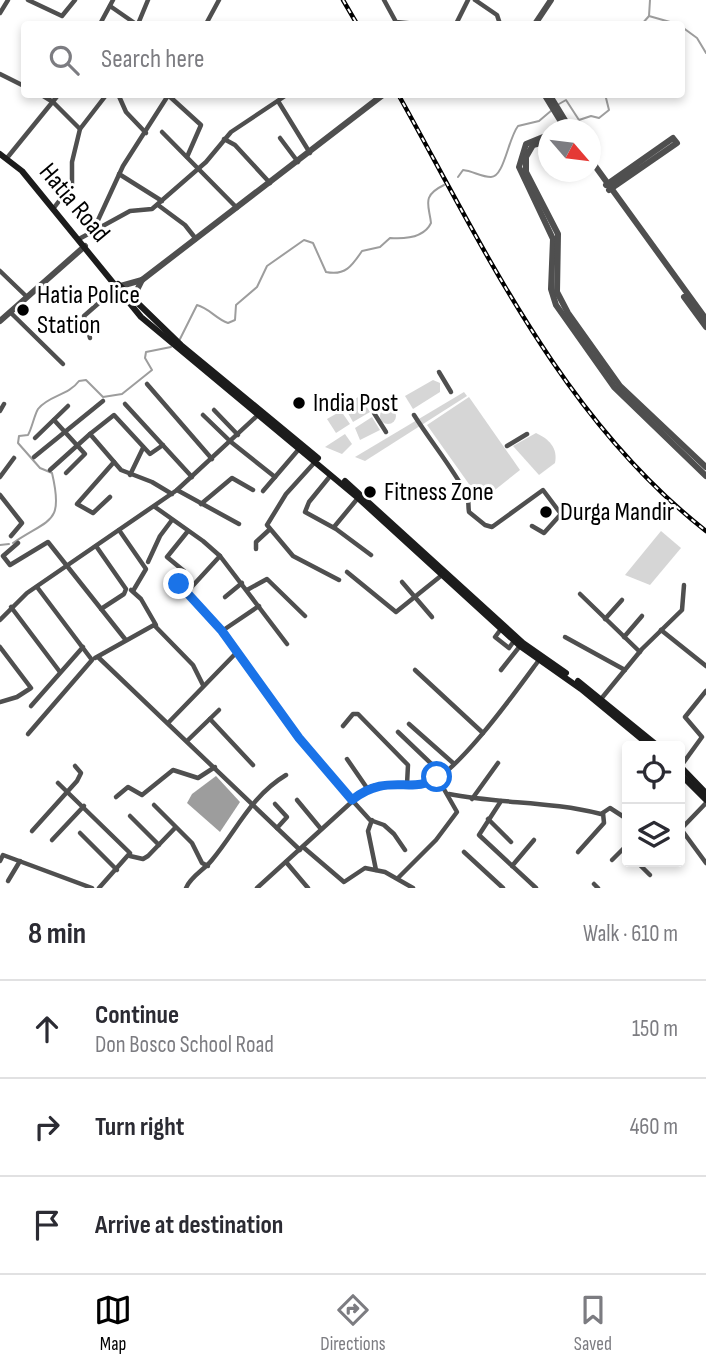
<!DOCTYPE html>
<meta charset="utf-8">
<style>
:root{--surface:#fff;--page:#f7f7f7;--text:#2b2b33;--muted:#7c7c81;--line:#e1e1e2;--accent:#000}
body{margin:0;font-family:"Sofia Sans Condensed",sans-serif;background:var(--page);color:var(--text)}
.controls{position:absolute;right:21px;bottom:21px;display:grid;overflow:hidden;border-radius:7px;box-shadow:0 4px 10px #0003}
.controls button{width:63px;height:63px;display:grid;place-items:center;padding:0;border:0;border-bottom:2px solid var(--line);background:var(--surface);color:var(--text);font:35px sans-serif}
.compass{position:absolute;left:538px;top:119px;width:63px;height:63px;border-radius:50%;background:var(--surface);box-shadow:0 4px 10px #0003;rotate:118deg}
.stop{position:absolute;width:21px;height:21px;margin:-16px;border:5px solid #1a73e8;border-radius:50%;background:#fff}
.stop.end{background:#1a73e8;border-color:#fff;box-shadow:0 2px 7px #0008}
.list{margin:0;padding:0;list-style:none}
h2{display:flex;justify-content:space-between;align-items:center;height:91px;margin:0;padding:0 28px;font-size:30px}
h2 small{font-size:23px;font-weight:400;color:var(--muted)}
.list li{display:grid;grid-template-columns:46px 1fr auto;gap:21px;align-items:center;box-sizing:border-box;height:98px;padding:0 28px;border-top:2px solid var(--line)}
.list b{display:block;font-size:26px;white-space:nowrap}
.list p{margin:0;font-size:23px;white-space:nowrap;color:var(--muted)}
.list em{font-size:23px;font-style:normal;color:var(--muted)}
.icon{flex:none;width:38px;height:38px;fill:none;stroke:currentColor;stroke-width:2;stroke-linecap:round;stroke-linejoin:round}
.map{position:relative;flex:none;width:706px;height:888px;overflow:hidden}
.search{position:absolute;background:var(--surface);box-shadow:0 4px 10px #0003;left:21px;right:21px;top:21px;height:77px;display:flex;align-items:center;gap:18px;box-sizing:border-box;padding:0 24px;border-radius:7px;color:var(--muted);font-size:26px}
.sheet{height:385px;background:var(--surface)}
nav{display:flex;justify-content:space-around;align-items:center;box-sizing:border-box;height:98px;border-top:2px solid var(--line);background:var(--surface);font-size:19px;color:var(--muted)}
nav a{display:grid;justify-items:center;gap:4px}
nav .on{color:var(--accent)}
.map>svg:first-child{display:block}
.green{fill:#d6d6d6}
.water{fill:#9d9d9d}
.lines{fill:none;stroke-linecap:round;stroke-linejoin:round}
.stream{stroke:#9d9d9d;stroke-width:2}
.minor{stroke:#4f4f4f;stroke-width:4.5}
.tertiary{stroke:#4f4f4f;stroke-width:6}
.secondary{stroke:#1c1c1c;stroke-width:6}
.rail-casing{stroke:#000;stroke-width:4.5}
.rail{stroke:#fff;stroke-width:2;stroke-dasharray:5;stroke-linecap:butt}
.route{stroke:#1a73e8;stroke-width:9}
.poi-dot{fill:#000;stroke:#fff;stroke-width:2.5}
.labels{text-anchor:middle;dominant-baseline:central;stroke-width:6;stroke-linejoin:round;paint-order:stroke}
.street-label{font-size:26px;fill:#000;stroke:#fff}
.poi-label{font-size:26px;fill:#000;stroke:#fff;text-anchor:start}
</style>
<div class="map">
<svg width="706" height="888" viewBox="0 0 706 888">
<rect width="100%" height="100%" fill="#fff"/>
<g class="green">
<path d="M433,380L440,383V392L413,409L405,396Z"/>
<path d="M464,392L467,396L365,461L355,457Z"/>
<path d="M360,396L370,412L353,422L344,406Z"/>
<path d="M469,397L520,470L481,501L427,425Z"/>
<circle cx="388" cy="416" r="8"/>
<path d="M341,411L350,424L336,433L327,419Z"/>
<path d="M372,417L380,430L360,440L355,428Z"/>
<path d="M536,433C549,439 558,448 555,463L539,475L513,446Z"/>
<path d="M345,434L352,444L342,454L325,447Z"/>
<path d="M661,531L681,548L650,585L625,575Z"/>
</g>
<path class="water" d="M216,776L240,802L220,832L187,803L192,794Z"/>
<g class="lines">
<g class="stream">
<path d="M649,16L650,0"/>
<path d="M642,24L649,16L677,24"/>
<path d="M682,27L697,38L706,53"/>
<path d="M559,104L566,100L579,120L591,116L599,118L609,110L605,94"/>
<path d="M458,177L463,170C473,171 481,177 491,177C504,177 508,139 518,126L539,121L552,110"/>
<path d="M180,339L197,305C209,308 216,319 228,323L235,320L236,305L257,287L267,266L304,240L313,243L326,272C345,276 352,266 362,251L380,247L390,238C404,239 424,238 431,223C429,205 421,196 444,185"/>
<path d="M13,543C50,518 64,524 52,473L40,468L18,443L19,436L28,435C32,428 34,416 38,409C49,395 68,396 79,381L86,380L103,397L122,394L152,370L145,358L146,352L171,347"/>
<path d="M0,545L9,544"/>
</g>
<g class="minor">
<path d="M28,0L62,16L75,0"/>
<path d="M384,0L396,22L417,24"/>
<path d="M475,0L497,15L500,24"/>
<path d="M110,6L136,24"/>
<path d="M0,13L8,0"/>
<path d="M100,24L113,0"/>
<path d="M138,24L148,0"/>
<path d="M206,24L219,0"/>
<path d="M456,24L468,0"/>
<path d="M0,74L24,86"/>
<path d="M40,94L53,102L80,129L72,162V184L53,209"/>
<path d="M118,94L126,112L146,133"/>
<path d="M168,95L201,125L187,157"/>
<path d="M278,101L310,153"/>
<path d="M80,129L107,94"/>
<path d="M162,132L237,208"/>
<path d="M280,138L298,162"/>
<path d="M224,139L235,145L270,183"/>
<path d="M7,158L59,94"/>
<path d="M119,174L162,201"/>
<path d="M158,205L185,225L196,239"/>
<path d="M93,231L123,166L169,94"/>
<path d="M79,239L130,211L152,209L206,162L231,132L288,94"/>
<path d="M0,271L26,296"/>
<path d="M10,312L63,364"/>
<path d="M90,338L84,316L116,288"/>
<path d="M439,372L451,392"/>
<path d="M147,384L212,459"/>
<path d="M125,404L192,477"/>
<path d="M214,410L238,435"/>
<path d="M0,411L4,404"/>
<path d="M374,413L386,432"/>
<path d="M203,415L231,442L275,477"/>
<path d="M414,415C431,442 452,467 467,495C469,500 468,506 469,512L485,525L492,527L543,490L561,514L544,533L532,526"/>
<path d="M54,420L85,454L66,473"/>
<path d="M35,438L68,406"/>
<path d="M163,445L150,454L114,415L90,434L121,470L152,482L172,494"/>
<path d="M507,446L527,434"/>
<path d="M34,457L103,401"/>
<path d="M315,462L286,494L267,525L293,556L339,580"/>
<path d="M50,470L90,434"/>
<path d="M130,475L143,448"/>
<path d="M331,475L309,502L305,512L336,529L371,555"/>
<path d="M0,477L14,458"/>
<path d="M177,490L239,524"/>
<path d="M263,491L299,449"/>
<path d="M0,495L22,523L11,536"/>
<path d="M110,497L93,513L77,504L114,462"/>
<path d="M201,504L232,478L253,490"/>
<path d="M155,507L203,541L220,556L287,644"/>
<path d="M334,527L358,498"/>
<path d="M119,530L146,569L133,591"/>
<path d="M188,531L167,557L184,571L180,585L222,631L322,767L370,820L384,825L394,834L405,850"/>
<path d="M18,543L3,556L10,565L48,542L125,639"/>
<path d="M96,546L126,589L124,594L101,609"/>
<path d="M256,549V542L269,530"/>
<path d="M148,562L160,536L172,520"/>
<path d="M347,572L396,612L442,575"/>
<path d="M402,582L432,617"/>
<path d="M131,590L141,599L156,625"/>
<path d="M247,590L267,579L305,616"/>
<path d="M187,592L220,556"/>
<path d="M580,594L640,652"/>
<path d="M225,597L242,583"/>
<path d="M11,607L60,672"/>
<path d="M605,619L622,600"/>
<path d="M0,620L27,593L177,490L260,413"/>
<path d="M501,629L495,637L509,648L514,641"/>
<path d="M661,630L706,666"/>
<path d="M222,631L259,606"/>
<path d="M565,637L625,670"/>
<path d="M624,637L642,616"/>
<path d="M0,647L31,688L17,697L0,702"/>
<path d="M98,657L300,850"/>
<path d="M95,658L154,625L193,665L203,685"/>
<path d="M415,670L483,733"/>
<path d="M501,670L520,646"/>
<path d="M601,699L642,649L682,610L684,585"/>
<path d="M31,706L83,647"/>
<path d="M210,719L253,765"/>
<path d="M168,723L237,652"/>
<path d="M409,724L453,763"/>
<path d="M343,726L353,714H358L408,765L407,784"/>
<path d="M398,732L442,774"/>
<path d="M28,734L92,660L37,587"/>
<path d="M187,741L219,710"/>
<path d="M347,759L367,788"/>
<path d="M681,766L702,737L685,717L706,691"/>
<path d="M58,783L130,853L99,888"/>
<path d="M449,794C500,804 551,801 601,814L610,808L627,819"/>
<path d="M116,797L128,787L142,795L173,770L198,778L215,767"/>
<path d="M472,799L498,763"/>
<path d="M297,800L321,829"/>
<path d="M501,801L479,835L536,888"/>
<path d="M275,804L287,817L277,828"/>
<path d="M154,805L192,843L202,863L208,866"/>
<path d="M130,816L159,845"/>
<path d="M488,819L511,842"/>
<path d="M372,820L368,831L376,870"/>
<path d="M681,829L706,863"/>
<path d="M680,830L706,803"/>
<path d="M32,831L77,781L81,773L75,766"/>
<path d="M80,833L117,870"/>
<path d="M52,840L84,806"/>
<path d="M303,847L344,882L365,868L385,872L413,888"/>
<path d="M464,852L503,888"/>
<path d="M578,852L604,823L603,813"/>
<path d="M130,856L143,859L148,856L175,828"/>
<path d="M612,860L627,845"/>
<path d="M0,861L3,855L92,888"/>
<path d="M286,862L308,888"/>
<path d="M637,862L650,875"/>
<path d="M512,866L534,840"/>
<path d="M398,878L436,840L457,812L437,777"/>
<path d="M8,881L20,861"/>
<path d="M594,884L598,888"/>
<path d="M186,888C191,876 204,870 212,860C237,830 251,796 286,775"/>
<path d="M257,888L367,788C387,780 406,790 426,784C456,776 519,687 539,660"/>
</g>
<g class="tertiary">
<path d="M535,24L551,0"/>
<path d="M544,94L566,130"/>
<path d="M549,94L571,130"/>
<path d="M548,135L526,144L519,167L553,239L551,289L556,305L614,387L706,476"/>
<path d="M548,141L533,145L526,157V172L558,234L557,292L568,313L620,386L706,467"/>
<path d="M590,159L706,319"/>
<path d="M606,185L673,138L677,143L609,190"/>
<path d="M117,287L142,280L384,94"/>
<path d="M684,297L706,327"/>
<path d="M132,300L142,280"/>
<path d="M0,321L85,246"/>
</g>
<g class="secondary">
<path d="M0,154L22,171L141,317L358,498L520,646L581,689L650,746"/>
<path d="M118,284L181,345L318,458"/>
<path d="M345,481L523,643L566,673"/>
<path d="M578,681L658,746"/>
<path d="M680,766L706,793"/>
<path d="M680,774L706,800"/>
</g>
<g class="rail-casing">
<g id="rail">
<path d="M343,0L357,24"/>
<path d="M398,94C485,250 563,419 706,531"/>
</g>
</g>
<use href="#rail" class="rail"/>
</g>
<g class="lines">
<path class="route" d="M179,584L222,631L299,738L352,800C388,771 413,796 437,777"/>
</g>
<g class="poi-dot">
<circle cx="23" cy="310" r="7"/>
<circle cx="299" cy="403" r="7"/>
<circle cx="370" cy="492" r="7"/>
<circle cx="546" cy="512" r="7"/>
</g>
<g class="labels">
<g class="street-label">
<text transform="translate(74 203) rotate(50)">Hatia Road</text>
</g>
<g class="poi-label">
<text x="37" y="295">Hatia Police<tspan x="37" dy="30">Station</tspan></text>
<text x="313" y="403">India Post</text>
<text x="384" y="492">Fitness Zone</text>
<text x="560" y="512">Durga Mandir</text>
</g>
</g>
</svg>
<div class="controls">
<button><svg class="icon" aria-label="locate" viewBox="0 0 24 24"><circle cx="12" cy="12" r="6"/><path d="M12 2v4M12 18v4M2 12h4M18 12h4"/></svg></button>
<button><svg class="icon" aria-label="layers" viewBox="0 0 24 24"><path d="M12 4l9 5-9 5-9-5zM3 14l9 5 9-5"/></svg></button>
</div>
<svg class="compass" viewBox="-18 -18 36 36"><path d="M0-13l5 13h-10z" fill="#e53935"/><path d="M0 13l5-13h-10z" fill="#7c7c81"/></svg>
<div class="stop" style="left:437px;top:777px"></div>
<div class="stop end" style="left:179px;top:584px"></div>
<div class="search"><svg class="icon" aria-label="search" viewBox="0 0 24 24"><circle cx="10" cy="10" r="6"/><path d="M15 15l6 6"/></svg>Search here</div>
</div>
<section class="sheet">
<h2>8 min<small>Walk · 610 m</small></h2>
<ul class="list">
<li><svg class="icon" aria-label="ahead" viewBox="0 0 24 24"><path d="M12 20V5M6 11l6-6 6 6"/></svg><div><b>Continue</b><p>Don Bosco School Road</p></div><em>150 m</em></li>
<li><svg class="icon" aria-label="right" viewBox="0 0 24 24"><path d="M7 20v-9h11M14 6l5 5-5 5"/></svg><div><b>Turn right</b></div><em>460 m</em></li>
<li><svg class="icon" aria-label="arrive" viewBox="0 0 24 24"><path d="M6 21V4h12l-3 4 3 4H6"/></svg><div><b>Arrive at destination</b></div></li>
</ul>
</section>
<nav>
<a class="on"><svg class="icon" aria-label="map" viewBox="0 0 24 24"><path d="M3 6l6-2 6 2 6-2v14l-6 2-6-2-6 2zM9 4v14M15 6v14"/></svg>Map</a>
<a><svg class="icon" aria-label="directions" viewBox="0 0 24 24"><path d="M12 3l9 9-9 9-9-9zM9 14v-3h6M13 9l2 2-2 2"/></svg>Directions</a>
<a><svg class="icon" aria-label="saved" viewBox="0 0 24 24"><path d="M7 4h10v16l-5-4-5 4z"/></svg>Saved</a>
</nav>
